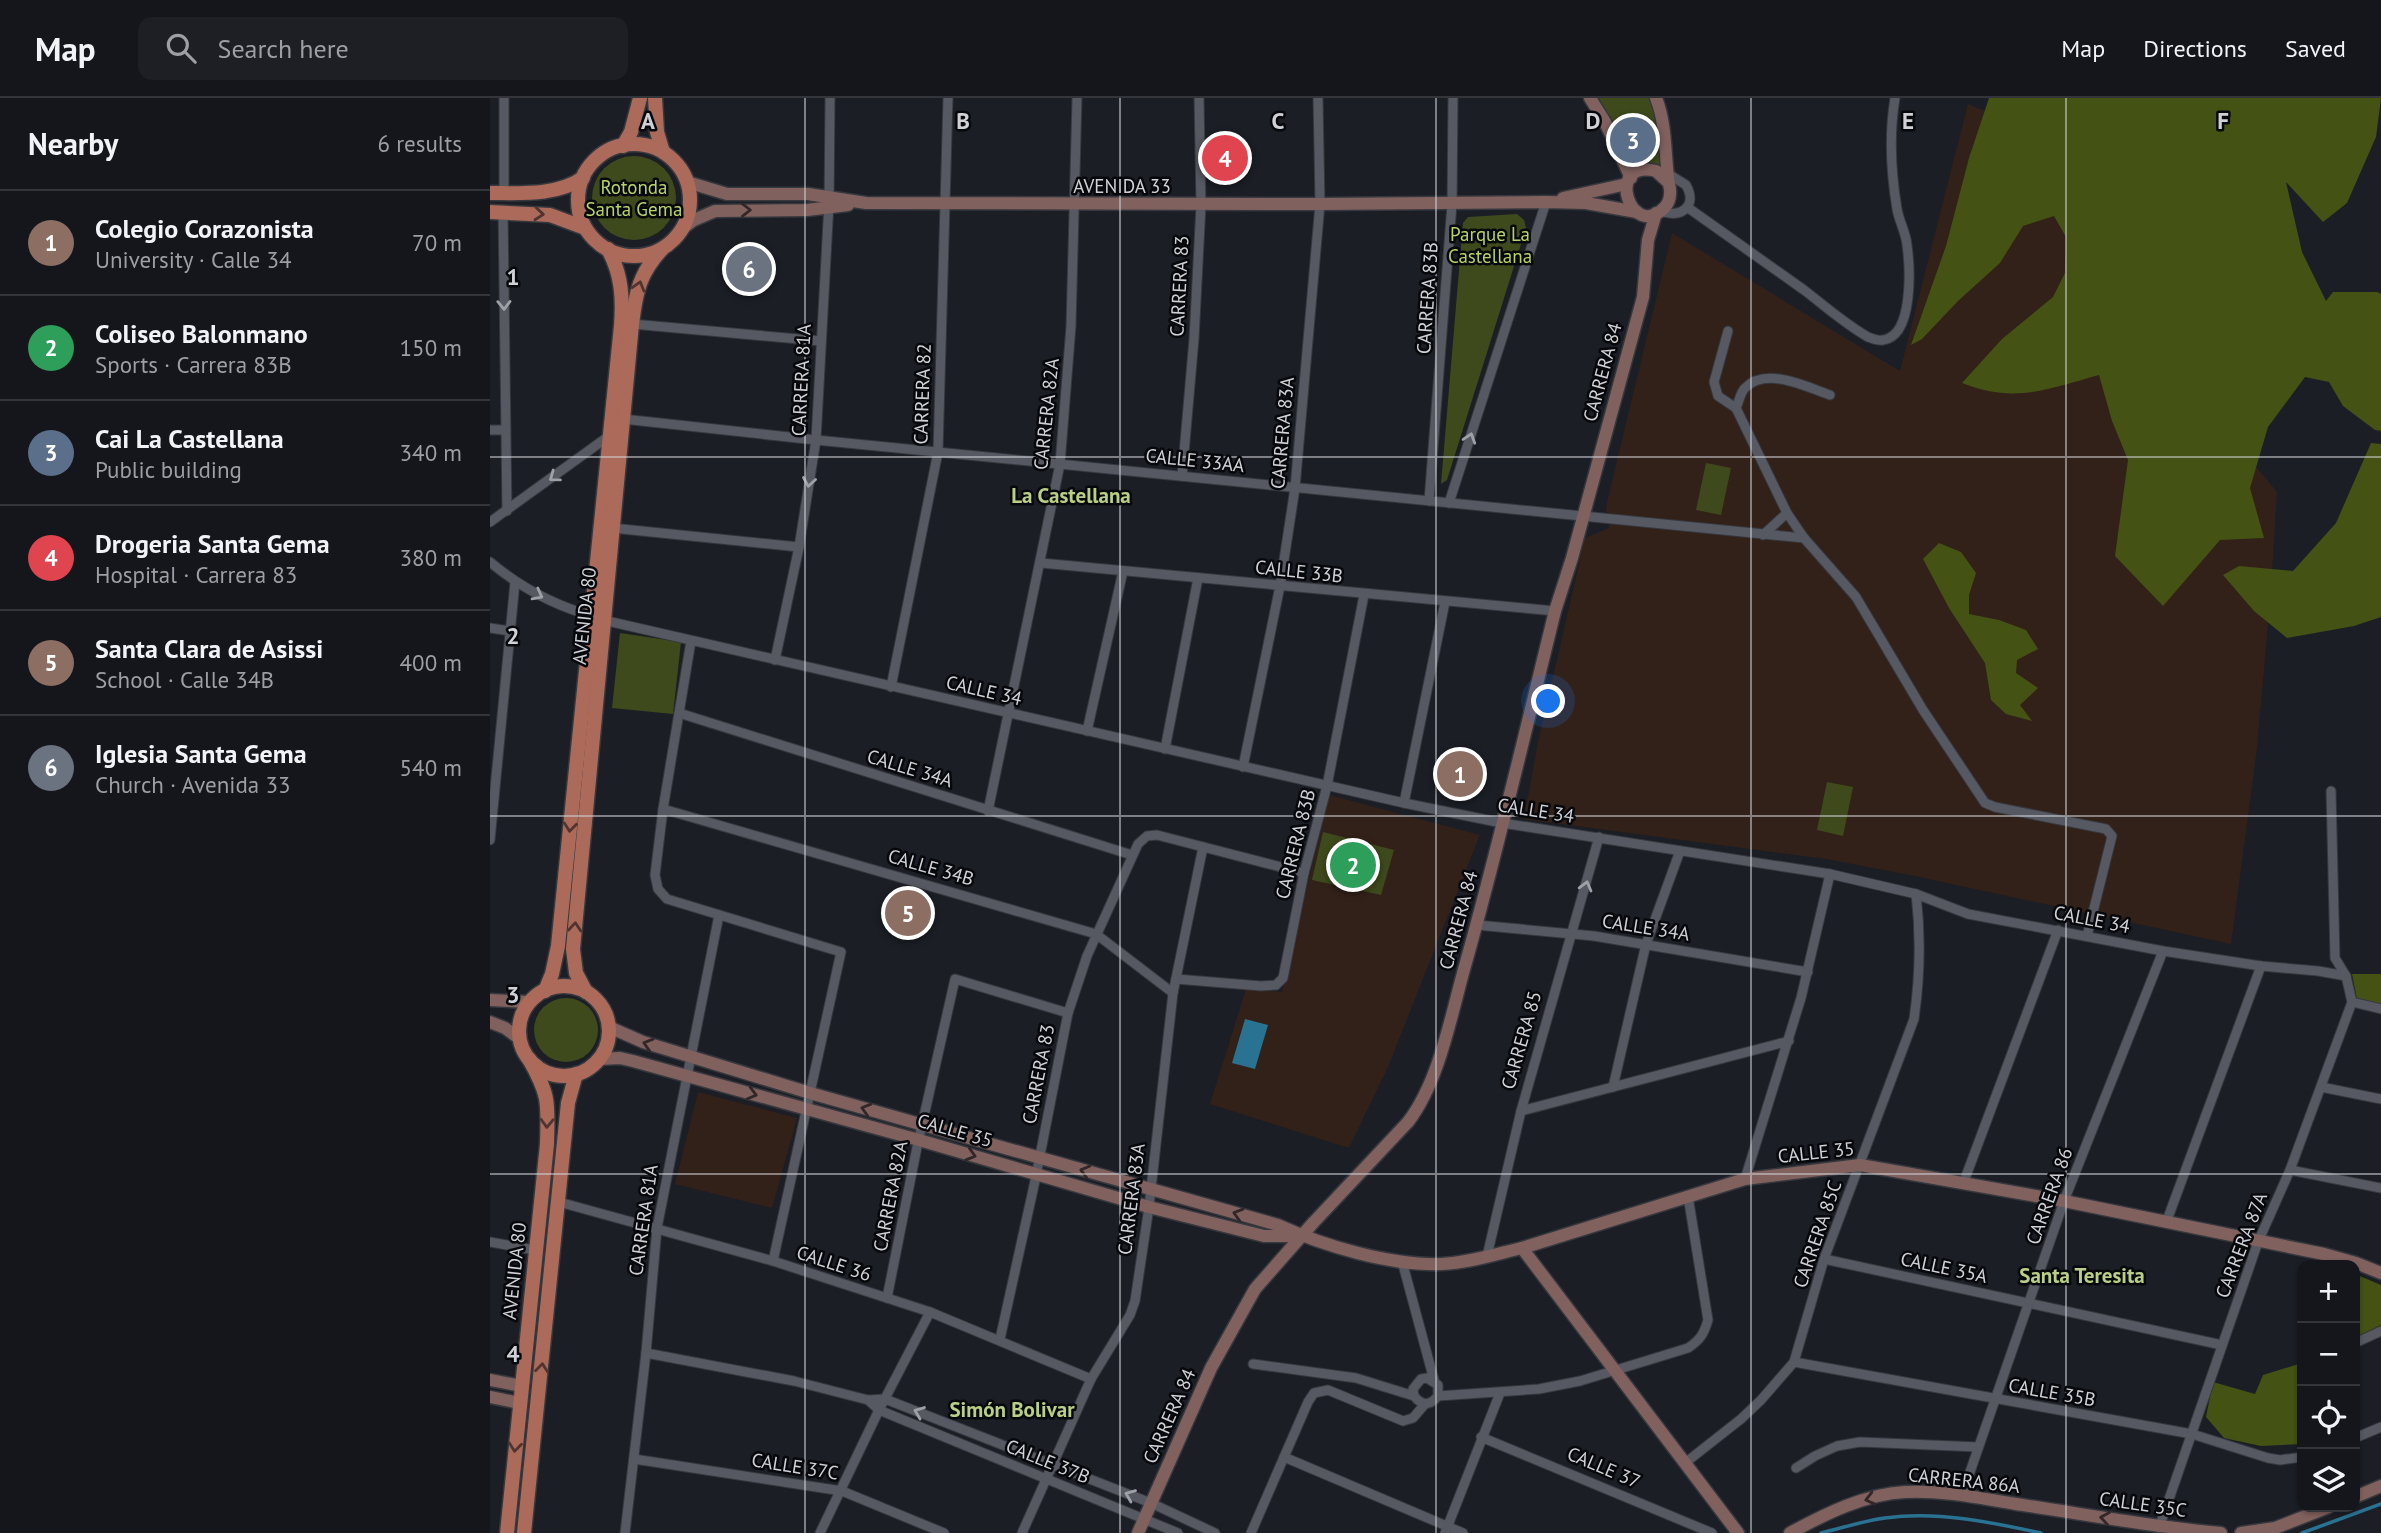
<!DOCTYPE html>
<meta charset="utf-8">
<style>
:root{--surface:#14161c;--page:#1d1f25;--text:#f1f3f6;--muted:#9d9fa3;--line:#33353b;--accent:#2563eb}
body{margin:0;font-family:"PT Sans",sans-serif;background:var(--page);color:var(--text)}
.controls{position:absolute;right:21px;bottom:21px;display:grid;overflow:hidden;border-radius:14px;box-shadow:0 2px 5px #0004}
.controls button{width:63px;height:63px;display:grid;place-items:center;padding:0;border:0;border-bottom:2px solid var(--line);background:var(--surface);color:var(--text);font:35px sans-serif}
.you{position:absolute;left:1059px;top:604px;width:24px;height:24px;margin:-18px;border:5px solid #fff;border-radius:50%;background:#1a73e8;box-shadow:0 0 0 10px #1a73e833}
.badge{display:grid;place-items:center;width:46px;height:46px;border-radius:50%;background:var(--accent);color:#fff;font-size:23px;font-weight:700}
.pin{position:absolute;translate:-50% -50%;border:4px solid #fff;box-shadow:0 2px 7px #0006}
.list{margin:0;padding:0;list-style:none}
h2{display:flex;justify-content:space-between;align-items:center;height:91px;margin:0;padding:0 28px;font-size:30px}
h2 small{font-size:23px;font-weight:400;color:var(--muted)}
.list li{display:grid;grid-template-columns:46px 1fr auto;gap:21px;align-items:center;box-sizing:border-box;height:105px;padding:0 28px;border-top:2px solid var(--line)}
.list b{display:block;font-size:26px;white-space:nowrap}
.list p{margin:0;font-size:23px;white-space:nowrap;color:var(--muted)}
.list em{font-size:23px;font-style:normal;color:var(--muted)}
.icon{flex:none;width:38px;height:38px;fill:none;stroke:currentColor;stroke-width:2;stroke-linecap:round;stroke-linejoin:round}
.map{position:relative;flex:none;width:1891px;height:1435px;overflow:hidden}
header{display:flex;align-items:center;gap:42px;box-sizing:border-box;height:98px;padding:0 35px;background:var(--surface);border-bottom:2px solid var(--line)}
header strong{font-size:33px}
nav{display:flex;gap:38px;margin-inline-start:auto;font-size:24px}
.search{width:490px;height:63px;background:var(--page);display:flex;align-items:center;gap:18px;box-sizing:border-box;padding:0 24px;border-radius:14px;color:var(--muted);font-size:26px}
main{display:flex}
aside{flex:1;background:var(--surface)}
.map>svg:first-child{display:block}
.education{fill:#322118}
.green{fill:#3f4a1c}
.forest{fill:#445213}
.water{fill:#297292}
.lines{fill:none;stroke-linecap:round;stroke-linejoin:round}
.stream{stroke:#297292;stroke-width:3.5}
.street-casing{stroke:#36383e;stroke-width:11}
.secondary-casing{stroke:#36383e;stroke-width:15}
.primary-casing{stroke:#36383e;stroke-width:17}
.street{stroke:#565962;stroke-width:9}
.secondary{stroke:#81615e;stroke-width:12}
.primary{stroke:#ab6a5a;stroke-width:14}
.oneway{stroke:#322728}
.oneway2{stroke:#51342f}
.oneway3{stroke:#9fa1a8}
.grid{fill:none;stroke:#d0d1d7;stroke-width:2;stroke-opacity:0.55}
.labels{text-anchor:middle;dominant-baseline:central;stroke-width:5;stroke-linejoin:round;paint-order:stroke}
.street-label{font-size:19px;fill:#d0d1d7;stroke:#07080b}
.park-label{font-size:19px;fill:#b7d366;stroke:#07080b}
.neighbourhood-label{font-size:21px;font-weight:bold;fill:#b9cf85;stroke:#07080b}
.grid-label{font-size:23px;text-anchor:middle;font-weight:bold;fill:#d0d1d7;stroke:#07080b;stroke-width:5;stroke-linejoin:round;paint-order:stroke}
</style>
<header>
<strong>Map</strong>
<div class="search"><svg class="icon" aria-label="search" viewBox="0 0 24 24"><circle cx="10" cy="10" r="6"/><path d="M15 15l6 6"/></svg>Search here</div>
<nav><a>Map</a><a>Directions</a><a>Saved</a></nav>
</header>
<main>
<aside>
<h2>Nearby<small>6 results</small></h2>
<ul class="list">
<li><span class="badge" style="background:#8d6e63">1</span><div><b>Colegio Corazonista</b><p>University · Calle 34</p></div><em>70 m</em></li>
<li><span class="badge" style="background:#2e9e5b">2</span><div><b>Coliseo Balonmano</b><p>Sports · Carrera 83B</p></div><em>150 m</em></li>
<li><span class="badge" style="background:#5c6f8a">3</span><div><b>Cai La Castellana</b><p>Public building</p></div><em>340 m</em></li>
<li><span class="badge" style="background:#e0444e">4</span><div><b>Drogeria Santa Gema</b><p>Hospital · Carrera 83</p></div><em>380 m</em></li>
<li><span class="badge" style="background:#8d6e63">5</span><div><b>Santa Clara de Asissi</b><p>School · Calle 34B</p></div><em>400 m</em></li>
<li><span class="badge" style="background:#6b7280">6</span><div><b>Iglesia Santa Gema</b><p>Church · Avenida 33</p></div><em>540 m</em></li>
</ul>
</aside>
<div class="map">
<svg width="1891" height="1435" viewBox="0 0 1891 1435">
<rect width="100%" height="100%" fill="#1b1e25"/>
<g class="education">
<path d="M1478,6L1560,39L1740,338L1787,394L1781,492L1767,650L1741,846L1420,777L1336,761L1034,721L1048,644L1095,440L1119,430L1120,415L1116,414L1117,404L1182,135L1410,273Z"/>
<path d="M839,697L990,737L898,969L859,1050L720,1006L756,891L792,894Z"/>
<path d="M208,994L307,1020L282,1110L185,1086Z"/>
</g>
<g class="green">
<path d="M1100,0H1165L1172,26L1171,76L1141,80Z"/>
<circle cx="144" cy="100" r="42"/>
<path d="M1027,116L1034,122L1036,130L957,382L951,386L973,125L978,119Z"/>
<path d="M1216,365L1241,370L1231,417L1206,412Z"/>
<path d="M130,535L191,544L183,616L122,610Z"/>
<path d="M1337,684L1363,689L1353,738L1327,732Z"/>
<path d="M833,734L904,752L891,797L822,782Z"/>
<circle cx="76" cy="932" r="32"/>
</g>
<g class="forest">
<path d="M1499,0H1891L1886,39L1857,105L1833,124L1796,84L1812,154L1836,203L1843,194H1887L1891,196V333L1885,332L1853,308L1839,284L1815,279L1778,329L1760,390L1774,440L1730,442L1673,508L1625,458L1638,362L1622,323L1609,277C1558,291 1524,306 1472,285L1512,241L1563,199L1575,175L1576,139L1564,118L1533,128L1510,165L1468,203L1432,241L1421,247L1456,148L1479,60Z"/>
<path d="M1881,345L1891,346V519L1864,528L1797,540L1764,513L1733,477L1749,468L1803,473L1846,425Z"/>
<path d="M1449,445L1471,454L1486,475L1479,497V516L1509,522L1536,532L1548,551L1527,562L1526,575L1548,590L1530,607L1542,623L1516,616L1501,602L1495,565L1459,510L1433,461Z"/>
<path d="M1862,876H1891V906L1867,901Z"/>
<path d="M1865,1176L1891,1187V1227L1865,1240Z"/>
<path d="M1812,1265V1346L1771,1348L1734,1340L1716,1319L1723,1284L1765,1296L1773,1277Z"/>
</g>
<path class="water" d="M755,921L778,927L765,971L742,965Z"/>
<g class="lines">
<g class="stream">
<path d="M1331,1435C1352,1430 1373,1423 1395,1420C1448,1413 1500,1424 1551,1435"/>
<path d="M1812,1435L1891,1406"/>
</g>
<g class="street-casing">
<g id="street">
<path d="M14,0V95"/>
<path d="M1197,109C1236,137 1275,164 1314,192C1335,208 1355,226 1378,239C1383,241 1388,243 1393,242C1424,238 1420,169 1417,147C1416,135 1409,123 1407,111C1401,75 1399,36 1405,0"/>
<path d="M1171,113C1191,121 1208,108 1196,87L1177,75"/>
<path d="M13,114L17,413"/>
<path d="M142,226L331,243"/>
<path d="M1238,233L1224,284L1228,298L1246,310"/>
<path d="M1340,297C1317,289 1276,268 1255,290C1250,295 1249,304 1246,310L1297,415L1314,440L1366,499L1433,612L1495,705L1505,709L1616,731L1622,738L1597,838"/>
<path d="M133,321L326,342L1314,440"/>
<path d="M0,332H15"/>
<path d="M692,378L704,241L711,107L709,0"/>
<path d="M939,403L962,106L963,0"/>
<path d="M959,405L1056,104"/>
<path d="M0,424L119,338"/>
<path d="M122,430L309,449"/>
<path d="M1273,437L1297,415"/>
<path d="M0,464C31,490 63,507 102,518"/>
<path d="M551,465L1065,513"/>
<path d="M113,522L914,705L1012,725L1340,776L1426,796L1478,816L1673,853L1771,868L1828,873L1856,878"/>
<path d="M0,530L20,533"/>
<path d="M201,543L173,711L165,777L168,791L177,801L351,854L283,1163"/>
<path d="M285,562L309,449L326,342L339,105L340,0"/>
<path d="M401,589L448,354L458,0"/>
<path d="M189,615L642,757"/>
<path d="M597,633L633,473"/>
<path d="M675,651L708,480"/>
<path d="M753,669L790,488L805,390L830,106L828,0"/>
<path d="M914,705L955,504"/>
<path d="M173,711L606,836L683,895"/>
<path d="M498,713L570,366L581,228L587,0"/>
<path d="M0,742L25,484"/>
<path d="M987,827L1104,838L1318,874"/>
<path d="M686,881L771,888L786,887L793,880L814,775L837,688L874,497"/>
<path d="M1862,904L1891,911"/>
<path d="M1123,989L1156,846L1190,753"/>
<path d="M1831,989L1891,1001"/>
<path d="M1031,1013L1299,943"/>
<path d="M1800,1072L1891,1090"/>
<path d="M1255,1081L1311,900L1340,776"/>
<path d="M1473,1086L1568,832"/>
<path d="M69,1104L283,1163L440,1214L601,1281"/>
<path d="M1676,1125L1771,868"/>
<path d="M0,1144L45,1152"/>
<path d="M997,1158L1031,1013L1109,739"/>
<path d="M1334,1161L1732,1247"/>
<path d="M912,1163L944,1282"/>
<path d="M397,1200L427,1049L465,881L578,915"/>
<path d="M510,1241L545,1083L578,915L597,858L648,746L657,738L667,737L814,775"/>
<path d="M1865,1245L1891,1233"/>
<path d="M156,1255L304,1283L378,1302L395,1301L661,1405L725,1435"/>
<path d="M1304,1264L1702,1336L1778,1360L1790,1362L1812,1359"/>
<path d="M763,1266L866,1280L924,1298C932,1308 940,1308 948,1298V1287L937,1280L931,1281L923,1291L924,1298"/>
<path d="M948,1298L1049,1291L1090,1283L1198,1250C1210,1242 1214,1236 1218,1222L1198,1098"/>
<path d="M378,1302L389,1312L688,1435"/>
<path d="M991,1339L1222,1435"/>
<path d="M1865,1340L1891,1329"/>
<path d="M794,1359L973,1435"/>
<path d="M144,1361L352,1393L454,1435"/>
<path d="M1195,1365L1251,1321L1271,1302L1304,1264L1334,1161L1424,921C1430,879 1431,838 1426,796"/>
<path d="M1306,1370L1325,1358L1347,1348L1370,1344L1488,1349"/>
<path d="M1472,1397L1574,1103L1673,853"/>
<path d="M1669,1430L1768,1144L1800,1072L1862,904L1856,878L1845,860L1841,693"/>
<path d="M135,1435L156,1255L167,1130L229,817"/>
<path d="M330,1435L389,1312L440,1214"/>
<path d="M532,1435L601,1281L640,1217L645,1203L659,1109L683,895L713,749"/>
<path d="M761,1435L818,1304L824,1295L838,1292L913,1323L923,1320L935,1306"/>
<path d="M955,1435L1010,1295"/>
</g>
</g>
<g class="secondary-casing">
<g id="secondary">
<path d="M1100,0L1115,24L1141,80"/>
<path d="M1166,0C1176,25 1175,54 1178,80C1178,85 1181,90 1180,96C1180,101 1178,106 1174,110C1140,144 1114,60 1166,73L1178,84"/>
<path d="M197,84L237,96H318L376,105L830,106L1056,104L1096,105L1147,114"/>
<path d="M1073,100L1137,86"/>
<path d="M193,130L204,122L225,113L317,112L358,107"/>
<path d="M0,902L40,904"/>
<path d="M0,924L15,930L30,941"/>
<path d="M119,929L153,944L320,995L788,1127C834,1148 901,1168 952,1166C978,1165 1006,1156 1032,1150L1255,1081L1370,1067L1574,1103L1834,1156L1866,1165L1891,1175"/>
<path d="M109,961L130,960L143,963L429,1042L659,1109L774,1138H808"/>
<path d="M1032,1150L1248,1435"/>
<path d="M0,1282L32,1288"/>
<path d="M0,1299L30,1305"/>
<path d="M1865,1399L1891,1388"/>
<path d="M648,1435L721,1270L765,1191L823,1125L918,1024C948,985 960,923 973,875C1007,756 1035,634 1065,513L1082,460L1153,199L1158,142L1166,115"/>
<path d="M1300,1435C1335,1416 1375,1396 1415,1394C1452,1392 1489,1400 1526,1406C1594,1416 1662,1429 1731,1435"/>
<path d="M1751,1435L1785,1430L1839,1409"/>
</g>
</g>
<g class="primary-casing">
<g id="primary">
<path d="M165,0L167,34L173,54"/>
<circle cx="144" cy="102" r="56"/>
<path d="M133,48L141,34L150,0"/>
<path d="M0,95C31,95 66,98 93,80"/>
<path d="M0,114L60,117L95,130"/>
<circle cx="74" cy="933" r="45"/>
<path d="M55,893L62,876L68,848L131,228C133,200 132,177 118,151"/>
<path d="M96,894L86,875L83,851L142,226C146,194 149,176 172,151"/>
<path d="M17,1435L57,1046C58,1005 60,998 39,961"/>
<path d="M34,1435L78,1005L86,976"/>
</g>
</g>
<use href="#street" class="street"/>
<use href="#secondary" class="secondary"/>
<use href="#primary" class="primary"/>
</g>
<defs><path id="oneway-chevron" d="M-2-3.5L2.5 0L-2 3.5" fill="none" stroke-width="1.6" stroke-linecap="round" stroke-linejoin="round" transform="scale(1.75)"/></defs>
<g class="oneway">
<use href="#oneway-chevron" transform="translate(256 112)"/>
<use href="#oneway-chevron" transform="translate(158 946) rotate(-163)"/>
<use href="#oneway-chevron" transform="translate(262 996) rotate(15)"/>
<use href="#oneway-chevron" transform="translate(376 1011) rotate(-164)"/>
<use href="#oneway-chevron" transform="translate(481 1057) rotate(16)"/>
<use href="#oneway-chevron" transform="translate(595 1073) rotate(-165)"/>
<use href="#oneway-chevron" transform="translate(748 1116) rotate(-164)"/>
<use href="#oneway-chevron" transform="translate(1380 1401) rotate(166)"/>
<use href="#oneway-chevron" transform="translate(1615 1420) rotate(-171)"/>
</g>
<g class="oneway2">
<use href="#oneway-chevron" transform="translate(49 116) rotate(5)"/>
<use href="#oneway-chevron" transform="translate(149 188) rotate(-74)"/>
<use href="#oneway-chevron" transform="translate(80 729) rotate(96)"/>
<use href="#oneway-chevron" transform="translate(85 829) rotate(-85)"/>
<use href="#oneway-chevron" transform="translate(57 1025) rotate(92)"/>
<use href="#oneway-chevron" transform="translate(52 1270) rotate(-84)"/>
<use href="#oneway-chevron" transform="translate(25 1349) rotate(96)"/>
</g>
<g class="oneway3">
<use href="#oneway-chevron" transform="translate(14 207) rotate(89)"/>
<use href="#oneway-chevron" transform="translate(980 340) rotate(-72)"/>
<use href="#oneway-chevron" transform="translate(64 379) rotate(144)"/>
<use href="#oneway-chevron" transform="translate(319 384) rotate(99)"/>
<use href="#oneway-chevron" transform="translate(48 497) rotate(28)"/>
<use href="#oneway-chevron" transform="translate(1096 788) rotate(-75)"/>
<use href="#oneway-chevron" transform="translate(429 1314) rotate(-159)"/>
<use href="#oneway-chevron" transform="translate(640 1397) rotate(-158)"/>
</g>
<path class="grid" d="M315,0V1435M630,0V1435M946,0V1435M1261,0V1435M1576,0V1435M0,359H1891M0,718H1891M0,1076H1891"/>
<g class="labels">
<g class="street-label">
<text x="632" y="88">AVENIDA 33</text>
<text transform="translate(689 188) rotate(-87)">CARRERA 83</text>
<text transform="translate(937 200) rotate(-86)">CARRERA 83B</text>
<text transform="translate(1112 274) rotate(-75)">CARRERA 84</text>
<text transform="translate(311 282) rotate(-87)">CARRERA 81A</text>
<text transform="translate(432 296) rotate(-88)">CARRERA 82</text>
<text transform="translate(556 316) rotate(-84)">CARRERA 82A</text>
<text transform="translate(792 335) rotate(-85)">CARRERA 83A</text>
<text transform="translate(705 362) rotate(6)">CALLE 33AA</text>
<text transform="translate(809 473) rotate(6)">CALLE 33B</text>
<text transform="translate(94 518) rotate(-84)">AVENIDA 80</text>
<text transform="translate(494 592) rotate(13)">CALLE 34</text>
<text transform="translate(420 670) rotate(17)">CALLE 34A</text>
<text transform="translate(1046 712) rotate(9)">CALLE 34</text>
<text transform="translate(805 746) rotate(-76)">CARRERA 83B</text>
<text transform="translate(441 769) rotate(16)">CALLE 34B</text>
<text transform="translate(1602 821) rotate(11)">CALLE 34</text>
<text transform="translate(968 822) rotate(-75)">CARRERA 84</text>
<text transform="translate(1156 829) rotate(9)">CALLE 34A</text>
<text transform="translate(1031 942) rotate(-74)">CARRERA 85</text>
<text transform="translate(548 976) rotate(-79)">CARRERA 83</text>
<text transform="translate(465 1032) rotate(16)">CALLE 35</text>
<text transform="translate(1326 1054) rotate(-6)">CALLE 35</text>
<text transform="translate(400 1098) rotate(-79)">CARRERA 82A</text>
<text transform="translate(1559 1098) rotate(-70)">CARRERA 86</text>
<text transform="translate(641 1101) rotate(-83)">CARRERA 83A</text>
<text transform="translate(153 1122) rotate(-82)">CARRERA 81A</text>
<text transform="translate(1327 1136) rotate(-71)">CARRERA 85C</text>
<text transform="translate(1751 1147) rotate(-69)">CARRERA 87A</text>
<text transform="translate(344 1165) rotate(18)">CALLE 36</text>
<text transform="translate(1454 1169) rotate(12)">CALLE 35A</text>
<text transform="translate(24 1173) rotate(-84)">AVENIDA 80</text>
<text transform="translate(1562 1294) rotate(10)">CALLE 35B</text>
<text transform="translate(679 1318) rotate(-66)">CARRERA 84</text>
<text transform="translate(558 1363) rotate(22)">CALLE 37B</text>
<text transform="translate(305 1368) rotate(9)">CALLE 37C</text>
<text transform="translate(1114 1369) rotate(23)">CALLE 37</text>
<text transform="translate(1474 1382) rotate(6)">CARRERA 86A</text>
<text transform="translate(1653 1406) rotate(8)">CALLE 35C</text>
</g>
<g class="park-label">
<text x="144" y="89">Rotonda<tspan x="144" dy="22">Santa Gema</tspan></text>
<text x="1000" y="136">Parque La<tspan x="1000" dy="22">Castellana</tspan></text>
</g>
<g class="neighbourhood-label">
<text x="581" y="397">La Castellana</text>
<text x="1592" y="1177">Santa Teresita</text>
<text x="522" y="1311">Simón Bolivar</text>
</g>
</g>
<g class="grid-label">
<text x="158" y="31">A</text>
<text x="473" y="31">B</text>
<text x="788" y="31">C</text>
<text x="1103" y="31">D</text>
<text x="1418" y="31">E</text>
<text x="1733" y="31">F</text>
<text x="23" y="187">1</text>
<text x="23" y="546">2</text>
<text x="23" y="905">3</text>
<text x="23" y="1264">4</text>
</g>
</svg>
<div class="controls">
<button>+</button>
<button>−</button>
<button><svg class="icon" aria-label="locate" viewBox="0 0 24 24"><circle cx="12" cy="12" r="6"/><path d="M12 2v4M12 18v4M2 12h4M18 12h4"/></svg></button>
<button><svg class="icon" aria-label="layers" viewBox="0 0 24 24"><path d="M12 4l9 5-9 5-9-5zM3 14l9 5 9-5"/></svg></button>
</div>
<div class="you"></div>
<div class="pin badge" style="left:970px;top:676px;background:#8d6e63">1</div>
<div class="pin badge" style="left:863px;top:767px;background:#2e9e5b">2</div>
<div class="pin badge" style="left:1143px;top:42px;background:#5c6f8a">3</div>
<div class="pin badge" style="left:735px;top:60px;background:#e0444e">4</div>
<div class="pin badge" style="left:418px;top:815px;background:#8d6e63">5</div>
<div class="pin badge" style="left:259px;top:171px;background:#6b7280">6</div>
</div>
</main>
